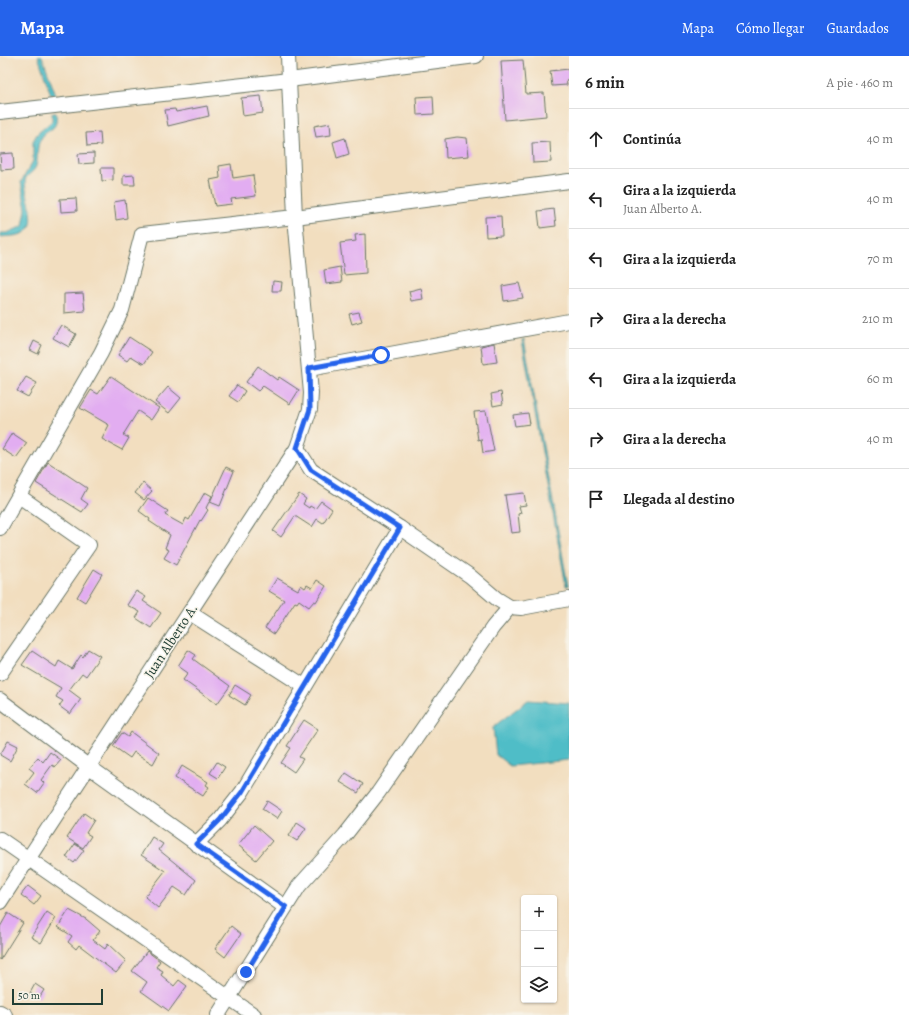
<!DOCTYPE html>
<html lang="es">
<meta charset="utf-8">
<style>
:root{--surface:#fff;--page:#f2f2f2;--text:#222;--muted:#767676;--line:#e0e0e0;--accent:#2563eb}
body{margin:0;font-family:Alegreya,serif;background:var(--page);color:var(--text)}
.controls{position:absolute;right:12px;bottom:12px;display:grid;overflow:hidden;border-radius:4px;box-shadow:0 1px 3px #0004}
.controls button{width:36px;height:36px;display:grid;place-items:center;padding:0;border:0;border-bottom:1px solid var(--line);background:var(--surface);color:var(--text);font:20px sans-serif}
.scale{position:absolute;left:12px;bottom:10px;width:91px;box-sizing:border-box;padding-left:4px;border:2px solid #1f3d34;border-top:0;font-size:11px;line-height:14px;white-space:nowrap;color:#1f3d34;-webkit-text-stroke:3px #f7f3e8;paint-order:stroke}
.stop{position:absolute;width:12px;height:12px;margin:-9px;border:3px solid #2563eb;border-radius:50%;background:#fff}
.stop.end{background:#2563eb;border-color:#fff;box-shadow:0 1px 4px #0008}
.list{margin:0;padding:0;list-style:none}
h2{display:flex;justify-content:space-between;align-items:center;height:52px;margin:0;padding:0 16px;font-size:17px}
h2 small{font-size:13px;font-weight:400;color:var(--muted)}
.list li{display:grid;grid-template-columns:26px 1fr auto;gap:12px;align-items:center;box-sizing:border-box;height:60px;padding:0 16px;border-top:1px solid var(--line)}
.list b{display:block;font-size:15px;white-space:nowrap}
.list p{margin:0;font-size:13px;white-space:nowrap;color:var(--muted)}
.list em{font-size:13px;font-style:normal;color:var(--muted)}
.icon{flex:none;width:22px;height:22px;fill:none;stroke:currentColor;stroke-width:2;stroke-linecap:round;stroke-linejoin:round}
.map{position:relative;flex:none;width:569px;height:959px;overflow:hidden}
header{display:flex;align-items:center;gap:24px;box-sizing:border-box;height:56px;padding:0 20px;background:var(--accent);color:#fff}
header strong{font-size:19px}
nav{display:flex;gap:22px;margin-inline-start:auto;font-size:14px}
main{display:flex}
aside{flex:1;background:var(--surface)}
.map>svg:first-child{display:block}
.water{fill:#4fbdc7;stroke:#377d7e}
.building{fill:#e2adf1}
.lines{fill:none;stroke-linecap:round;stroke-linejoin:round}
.minor-casing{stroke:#697565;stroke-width:16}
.minor{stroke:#fff;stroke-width:14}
.route{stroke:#2563eb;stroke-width:5}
.labels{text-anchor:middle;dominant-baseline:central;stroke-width:3;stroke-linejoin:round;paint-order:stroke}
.street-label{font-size:14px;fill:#1f3d34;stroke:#f7f3e8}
</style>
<header>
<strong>Mapa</strong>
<nav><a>Mapa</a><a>Cómo llegar</a><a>Guardados</a></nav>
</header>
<main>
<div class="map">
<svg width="569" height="959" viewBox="0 0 569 959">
<rect width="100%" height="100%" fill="#f7f3e8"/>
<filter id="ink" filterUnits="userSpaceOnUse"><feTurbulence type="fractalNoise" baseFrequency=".025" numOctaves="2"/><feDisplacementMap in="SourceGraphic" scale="8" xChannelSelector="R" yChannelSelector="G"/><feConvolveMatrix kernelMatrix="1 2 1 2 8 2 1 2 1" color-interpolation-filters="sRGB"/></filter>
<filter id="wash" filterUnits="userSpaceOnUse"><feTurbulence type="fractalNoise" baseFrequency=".012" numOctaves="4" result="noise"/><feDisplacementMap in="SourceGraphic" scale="16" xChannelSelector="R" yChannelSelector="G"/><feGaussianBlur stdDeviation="0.9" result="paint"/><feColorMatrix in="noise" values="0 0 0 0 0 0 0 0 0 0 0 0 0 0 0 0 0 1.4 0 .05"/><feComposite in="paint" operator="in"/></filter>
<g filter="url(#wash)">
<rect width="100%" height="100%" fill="#f2debf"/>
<g class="water">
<path d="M38,0H42L56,39H51Z"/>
<path d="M52,57H56C58,75 51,70 42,81C35,91 39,100 36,110C34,116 29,117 26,122C21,131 40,164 27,175C20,181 8,180 0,181V177H7L23,170L26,153L21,126L33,105V85L37,78L52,65Z"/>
<path d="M524,283L568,530H566L522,284Z"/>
<path d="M528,644L569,647V704L510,710L496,699L493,671Z"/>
</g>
<g id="blocks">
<g class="building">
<path d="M523,4L526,38L544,37L546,60L505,64L501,5Z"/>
<path d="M569,13V23L566,24L567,29L552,30L550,15Z"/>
<path d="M261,40L263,57L243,60L241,42Z"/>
<path d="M433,40L434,58L417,59L416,41Z"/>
<path d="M207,50L209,60L168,70L165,54L175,53L176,56Z"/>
<path d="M330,67L331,79L316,81L314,70Z"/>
<path d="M100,76L101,89L87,90L86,77Z"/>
<path d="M457,81L467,82L469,100L446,102L445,83Z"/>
<path d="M345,82L349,98L337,102L333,86Z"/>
<path d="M550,86L551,106L533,107L532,87Z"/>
<path d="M13,97L14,113L1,114L0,98Z"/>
<path d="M94,97V107L79,108L78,98Z"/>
<path d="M231,108L233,122L253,119L256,140L231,143L232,148L215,150L210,124L220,122L219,110Z"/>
<path d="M101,112H113V124L102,125Z"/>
<path d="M134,119L135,129H123V120Z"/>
<path d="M76,142L77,155L61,156L60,143Z"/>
<path d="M125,144L127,162L116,164L114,146Z"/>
<path d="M554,153L556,170L540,172L538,155Z"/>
<path d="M501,160L502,180L486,181L485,161Z"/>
<path d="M365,178L366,217L344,219L340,187L356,185L355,179Z"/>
<path d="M340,211L342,226L326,228L324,214Z"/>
<path d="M273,225L282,226L281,235H272Z"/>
<path d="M519,227L523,242L504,245L502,230Z"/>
<path d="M421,232L423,243L411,245L409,235Z"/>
<path d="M83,237L85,255L64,257V238Z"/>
<path d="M359,256L362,265L352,268L349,258Z"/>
<path d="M61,269L76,278L69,291L53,282Z"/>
<path d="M129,281L152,296L144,308L131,300L127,305L118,299Z"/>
<path d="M34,285L42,289L38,298L30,294Z"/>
<path d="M494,287L497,306L483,308L481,290Z"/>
<path d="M258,310L277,324L279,321L299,334L290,348L263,330L258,335L246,326Z"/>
<path d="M111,320L159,352L151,364L138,355L123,379L129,382L122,394L102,383L109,369L80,352L91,334L98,338Z"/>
<path d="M26,321L37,327L28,341L17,335Z"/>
<path d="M237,329L245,335L238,346L229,340Z"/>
<path d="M168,331L181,342L169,357L155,346Z"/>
<path d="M501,336L503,348L493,350L491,338Z"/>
<path d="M486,355L494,395L483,397L481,383L478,384L474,356Z"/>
<path d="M528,357L530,368L515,370L513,359Z"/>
<path d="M12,377L27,387L16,402L2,393Z"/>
<path d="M48,406L87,432L81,443L88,448L82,456L36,427Z"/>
<path d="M226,411L234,415L220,450L210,446Z"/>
<path d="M143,427L152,435L144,444L135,437Z"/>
<path d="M205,436L212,440L206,452L208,454L201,465L200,464L176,509L164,502L169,494L165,492L170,479L149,465L150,463L139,455L148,442L168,455L165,459L183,469L186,462L189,464Z"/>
<path d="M524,437L526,449L519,450L521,457L518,458L520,476L511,477L505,439Z"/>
<path d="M299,438L306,443L303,448L309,452L310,450L315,453L321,445L332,453L323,467L317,463L312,471L295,460L281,481L273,475Z"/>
<path d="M94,513L102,518L85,546L77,541Z"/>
<path d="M277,522L298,534L301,529L305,532L307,529L312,532L317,524L326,530L316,546L314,545L309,551L299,544L297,547L295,546L274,578L265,572L284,544L269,535Z"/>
<path d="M136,535L146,541L143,545L161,557L151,572L136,562L140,556L127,549Z"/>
<path d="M88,593L100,600L86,620L82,617L69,634L81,643L70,658L59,650L63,645L56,641L61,632L22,609L32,595L56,611L59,605L72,613L81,599L83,601Z"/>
<path d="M188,594L196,599L193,603L230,630L217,648L183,624L188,617L178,610Z"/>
<path d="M235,629L251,639L245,649L229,639Z"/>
<path d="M304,664L318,673L299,701L303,703L294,716L281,707L291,692L287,690Z"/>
<path d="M131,676L159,697L153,708L134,696L130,702L113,690L122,677L128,681Z"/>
<path d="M8,685L18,690L10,705L0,699Z"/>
<path d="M50,696L61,704L55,711L52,709L41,724L44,727L37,737L25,728L34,716L29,712L38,701L43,706Z"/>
<path d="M217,706L225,711L218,722L210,717Z"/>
<path d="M182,710L208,726L206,729L209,731L203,740L175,722Z"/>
<path d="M346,717L363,728L358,737L340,726Z"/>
<path d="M267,745L282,755L277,763L262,753Z"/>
<path d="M84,757L94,764L86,777L91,780L83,792L67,782Z"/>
<path d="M297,766L306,772L297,785L289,780Z"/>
<path d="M254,769L272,785L256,804L238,789Z"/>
<path d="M152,781L163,788L159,794L196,824L186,839L174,831L158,852L145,841L165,815L141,799Z"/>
<path d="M75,788L84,794L74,807L66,801Z"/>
<path d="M28,830L41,840L34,849L21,839Z"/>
<path d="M69,854L86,863L100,875L93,884L105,893L108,888L126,905L116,917L79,889L76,893L68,886L72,880L58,871Z"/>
<path d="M47,856L56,862L41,887L31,881Z"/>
<path d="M8,857L23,867L0,904V871Z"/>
<path d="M231,870L241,878L225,901L215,893Z"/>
<path d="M147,895L160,905L156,911L163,915L161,919L174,930L179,924L187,930L169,955L141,935L147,926L132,915Z"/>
<path d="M35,928L44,934L39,942L30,937Z"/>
</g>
</g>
</g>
<g filter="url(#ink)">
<use href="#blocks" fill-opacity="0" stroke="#697565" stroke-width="1"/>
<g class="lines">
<g class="minor-casing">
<g id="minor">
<path d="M0,56L289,24L476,0"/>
<path d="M309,313L569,265"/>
<path d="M297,392L311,414L400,472L470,520L497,543L510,551L521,552L569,543"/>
<path d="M0,472L101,297L122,254L142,178L295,161L569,125"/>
<path d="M190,557L304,630"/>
<path d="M0,618L89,489L19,440"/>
<path d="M0,644L88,710L285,851"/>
<path d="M0,783L254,959"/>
<path d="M196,788L220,764L242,736L400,472"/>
<path d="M0,846L297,392L310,353L311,337L295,161L288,0"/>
<path d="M0,956L5,959"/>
<path d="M218,959L299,830L345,779L378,737L493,571L510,551"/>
</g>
</g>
<use href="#minor" class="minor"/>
</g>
</g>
<g class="lines" filter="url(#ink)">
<path class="route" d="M246,916L286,851L196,788L220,764L242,736L400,472L311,414L297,392L310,353L309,312L381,299"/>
</g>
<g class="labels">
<g class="street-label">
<text transform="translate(171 585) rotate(-57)">Juan Alberto A.</text>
</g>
</g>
</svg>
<div class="controls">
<button>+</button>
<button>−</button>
<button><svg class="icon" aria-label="layers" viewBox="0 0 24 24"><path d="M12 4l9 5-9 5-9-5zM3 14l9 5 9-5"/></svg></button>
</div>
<div class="scale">50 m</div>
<div class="stop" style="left:381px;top:299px"></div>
<div class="stop end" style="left:246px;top:916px"></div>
</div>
<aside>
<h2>6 min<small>A pie · 460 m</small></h2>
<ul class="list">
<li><svg class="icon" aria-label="ahead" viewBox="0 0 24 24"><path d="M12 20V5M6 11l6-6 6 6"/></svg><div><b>Continúa</b></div><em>40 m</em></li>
<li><svg class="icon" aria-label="left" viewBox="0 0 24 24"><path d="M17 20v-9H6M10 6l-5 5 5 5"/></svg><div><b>Gira a la izquierda</b><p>Juan Alberto A.</p></div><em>40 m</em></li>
<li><svg class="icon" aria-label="left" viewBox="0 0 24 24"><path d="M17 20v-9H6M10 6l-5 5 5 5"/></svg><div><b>Gira a la izquierda</b></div><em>70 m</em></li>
<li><svg class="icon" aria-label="right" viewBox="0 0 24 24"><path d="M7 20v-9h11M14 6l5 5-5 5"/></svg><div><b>Gira a la derecha</b></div><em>210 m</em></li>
<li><svg class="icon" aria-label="left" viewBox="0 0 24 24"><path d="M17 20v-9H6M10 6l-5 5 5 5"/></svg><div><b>Gira a la izquierda</b></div><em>60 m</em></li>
<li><svg class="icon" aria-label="right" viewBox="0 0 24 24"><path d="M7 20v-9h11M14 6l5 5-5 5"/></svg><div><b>Gira a la derecha</b></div><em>40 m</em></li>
<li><svg class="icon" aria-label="arrive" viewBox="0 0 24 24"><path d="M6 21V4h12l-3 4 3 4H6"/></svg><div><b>Llegada al destino</b></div></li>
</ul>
</aside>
</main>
